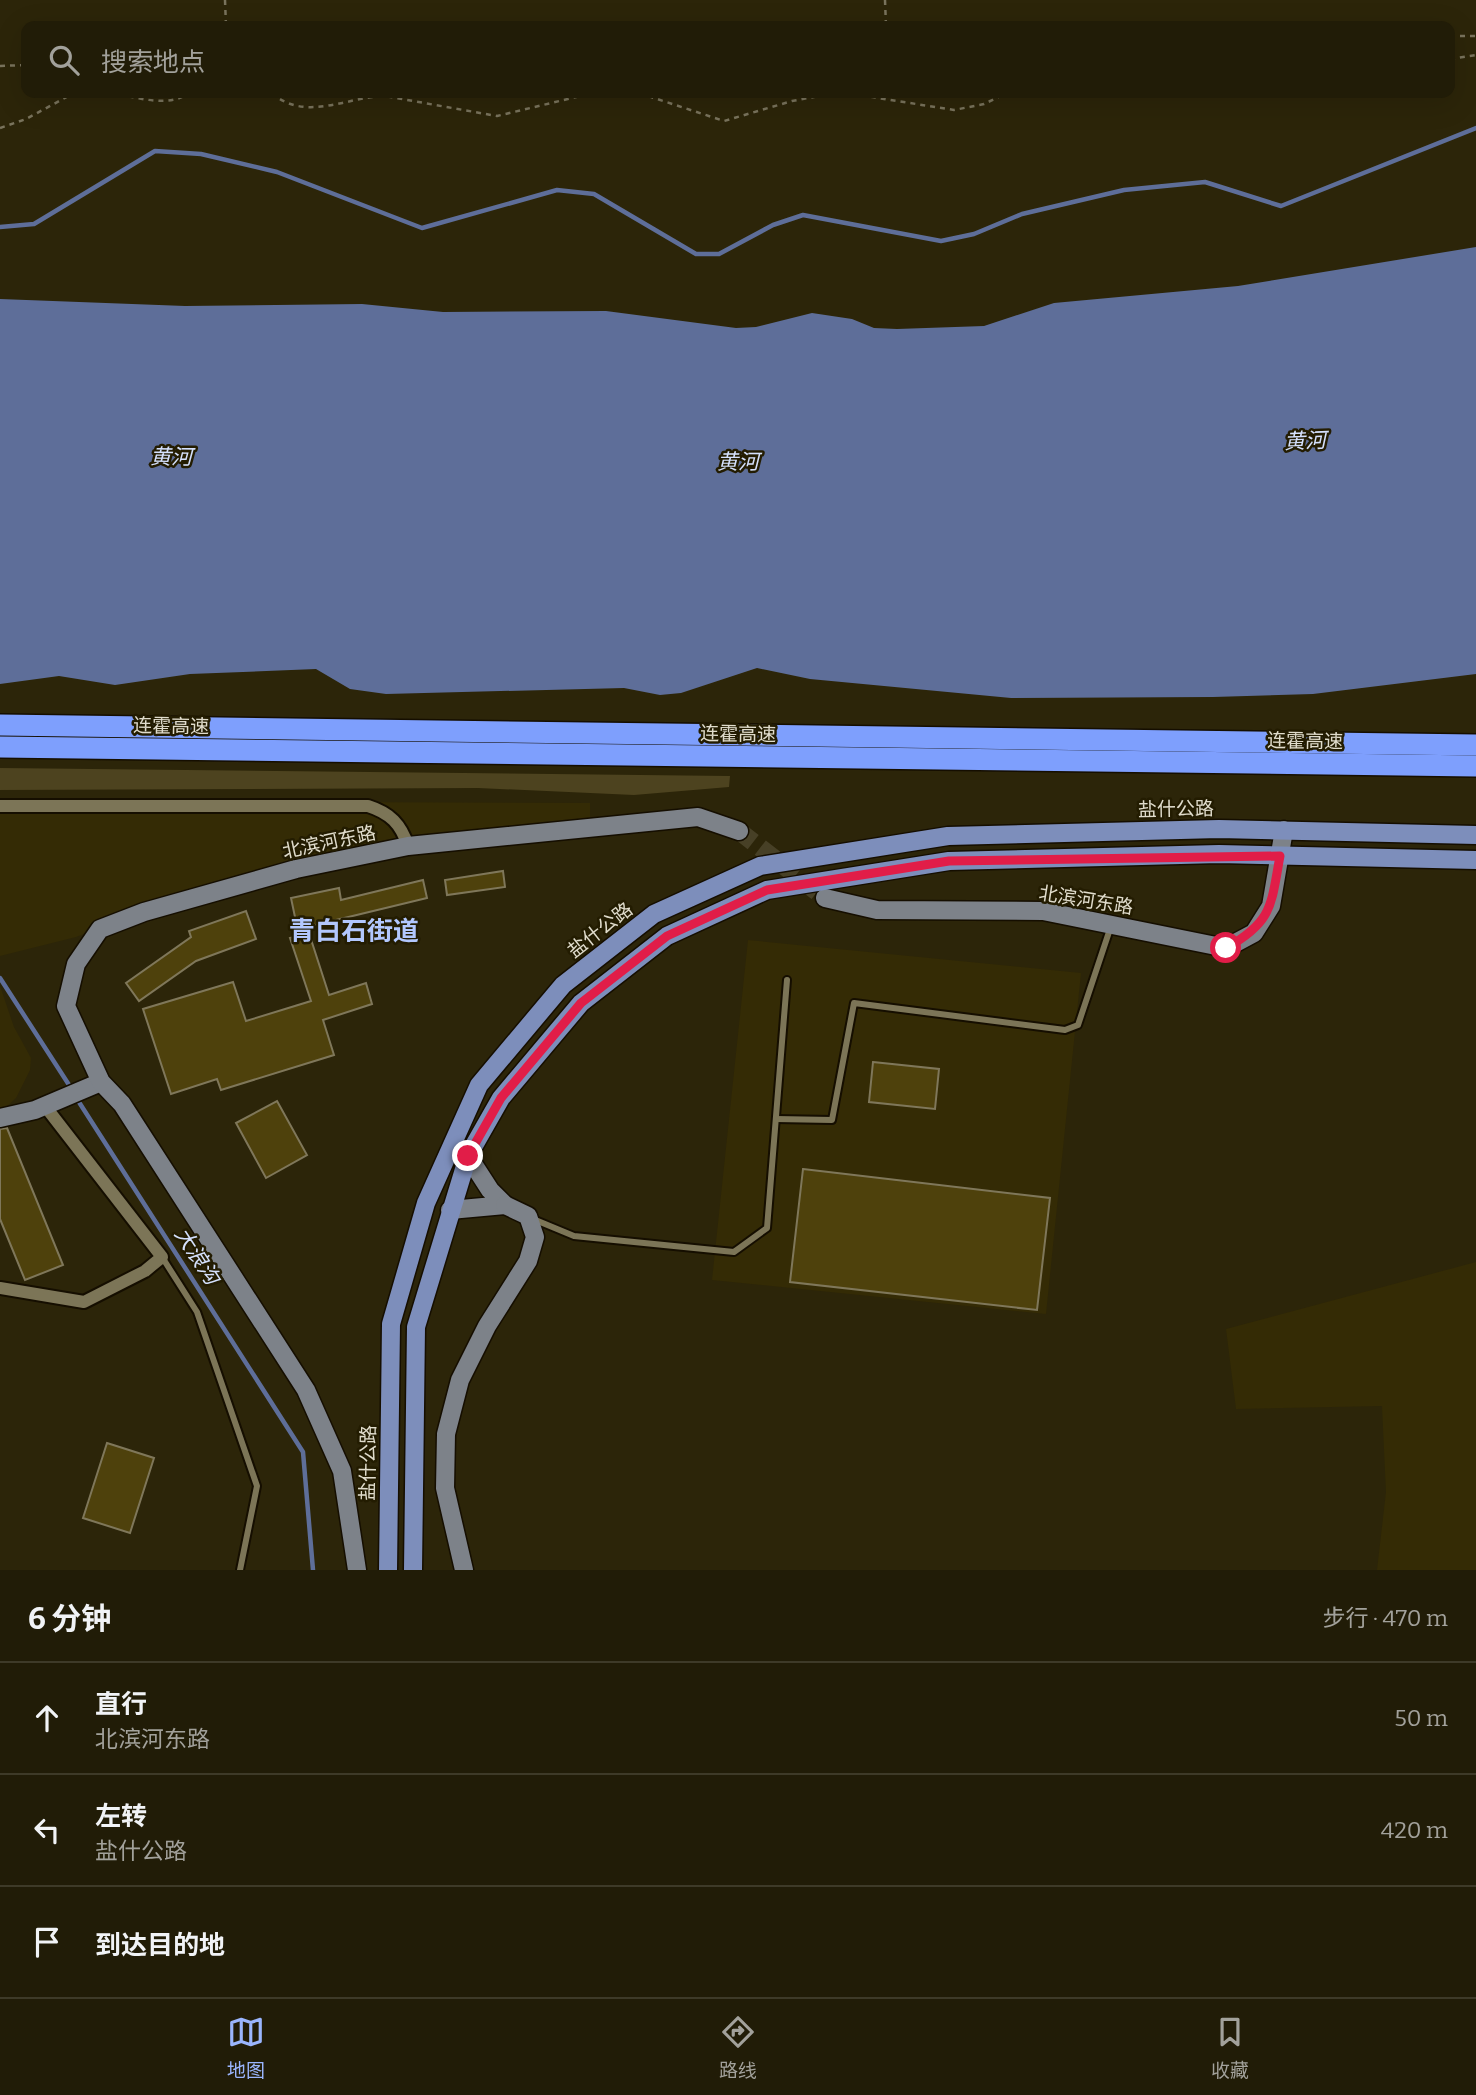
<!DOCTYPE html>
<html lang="zh">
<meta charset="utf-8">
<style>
:root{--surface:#211c07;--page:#292511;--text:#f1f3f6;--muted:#a2a19b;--line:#3e3a28;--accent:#9ab5fd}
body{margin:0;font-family:Bitter,"Noto Sans SC",serif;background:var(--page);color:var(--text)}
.stop{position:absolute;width:21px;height:21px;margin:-16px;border:5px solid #e11d48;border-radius:50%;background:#fff}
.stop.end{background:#e11d48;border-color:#fff;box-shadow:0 2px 7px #0008}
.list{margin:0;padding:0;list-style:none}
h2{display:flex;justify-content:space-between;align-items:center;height:91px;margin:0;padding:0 28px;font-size:30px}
h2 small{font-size:23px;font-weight:400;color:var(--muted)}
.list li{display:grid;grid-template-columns:46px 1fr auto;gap:21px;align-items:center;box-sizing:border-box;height:112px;padding:0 28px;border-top:2px solid var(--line)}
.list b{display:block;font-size:26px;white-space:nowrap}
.list p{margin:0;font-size:23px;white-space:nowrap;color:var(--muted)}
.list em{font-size:23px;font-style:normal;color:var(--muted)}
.icon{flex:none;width:38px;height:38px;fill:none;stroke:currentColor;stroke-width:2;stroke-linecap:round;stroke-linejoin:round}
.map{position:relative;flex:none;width:1476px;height:1570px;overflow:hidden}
.search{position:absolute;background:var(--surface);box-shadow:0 7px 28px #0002;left:21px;right:21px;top:21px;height:77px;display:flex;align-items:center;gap:18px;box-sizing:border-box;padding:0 24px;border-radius:14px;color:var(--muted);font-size:26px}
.sheet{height:427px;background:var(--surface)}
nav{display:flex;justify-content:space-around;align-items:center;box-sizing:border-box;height:98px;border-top:2px solid var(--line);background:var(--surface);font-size:19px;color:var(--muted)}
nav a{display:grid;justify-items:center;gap:4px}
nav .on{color:var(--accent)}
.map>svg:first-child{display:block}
.built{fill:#342b05}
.green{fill:#4d431f}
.water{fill:#5e6e99}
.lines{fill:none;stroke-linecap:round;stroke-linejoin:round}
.stream{stroke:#5e6e99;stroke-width:4.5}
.building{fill:#4e410c;stroke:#7f775a;stroke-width:2}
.secondary-tunnel{stroke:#474026;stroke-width:18;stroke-dasharray:18 9;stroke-linecap:butt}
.lane-casing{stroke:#150e00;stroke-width:10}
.street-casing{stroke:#150e00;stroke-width:16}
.secondary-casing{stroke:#150e00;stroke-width:21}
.primary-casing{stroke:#150e00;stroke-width:21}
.highway-casing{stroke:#150e00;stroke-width:24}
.path{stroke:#79735c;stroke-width:2.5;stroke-dasharray:5 5;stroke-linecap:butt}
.lane{stroke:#7c7557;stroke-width:6}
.street{stroke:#7c7557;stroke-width:12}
.secondary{stroke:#7d8289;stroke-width:18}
.primary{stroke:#7d8ebb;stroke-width:18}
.highway{stroke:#7e9ffd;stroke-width:21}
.route{stroke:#e11d48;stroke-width:9}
.labels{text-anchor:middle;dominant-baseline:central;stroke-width:5;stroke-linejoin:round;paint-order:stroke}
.street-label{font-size:19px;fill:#e0dccc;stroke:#231c01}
.water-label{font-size:21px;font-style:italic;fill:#d5e1fd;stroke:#231c01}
.district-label{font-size:26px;font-weight:bold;fill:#b2c7fd;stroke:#231c01}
</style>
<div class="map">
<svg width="1476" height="1570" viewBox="0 0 1476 1570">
<rect width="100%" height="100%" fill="#2c2509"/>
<g class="built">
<path d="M0,801L590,803V835L371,853L179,897L76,937L0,956Z"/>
<path d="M748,940L1081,973L1046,1314L712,1280Z"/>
<path d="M0,986L14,1027L31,1058L30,1070L16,1098L5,1108L0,1109Z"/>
<path d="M1476,1262V1570H1377L1386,1492L1382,1406L1236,1409L1226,1329Z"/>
</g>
<path class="green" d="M0,768L730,776L729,787L634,795L478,788L0,790Z"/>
<path class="water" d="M1476,247V674L1313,694L1213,697L1011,698L810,679L757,668L681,693L660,695L624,688L386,694L350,689L316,669L190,674L115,685L59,676L0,684V299L185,306L362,304L443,312L606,311L736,328L756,327L812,313L852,319L874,328L897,329L984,326L1054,303L1238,286Z"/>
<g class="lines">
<g class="stream">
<path d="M0,227L34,224L155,151L201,154L277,172L422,228L557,190L594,194L696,254H719L773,225L803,215L941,241L974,234L1022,214L1124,190L1205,182L1281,206L1476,128"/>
<path d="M0,978L71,1088"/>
<path d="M77,1099L303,1452L313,1570"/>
</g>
</g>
<g class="building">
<path d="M503,871L505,887L447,895L445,880Z"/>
<path d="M423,880L427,898L307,927L329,995L366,983L372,1004L323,1020L334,1055L221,1090L217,1079L171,1094L143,1009L233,982L246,1021L311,1001L290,938L299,936L291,898L339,888L341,900Z"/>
<path d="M246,911L256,939L196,961L139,1001L126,983L191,937L189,931Z"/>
<path d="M873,1062L939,1069L935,1109L869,1102Z"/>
<path d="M277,1101L307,1155L266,1178L236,1123Z"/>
<path d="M7,1128L63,1265L25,1280L0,1219V1129Z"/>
<path d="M803,1169L1050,1198L1037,1310L790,1282Z"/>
<path d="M107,1443L154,1458L130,1533L83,1518Z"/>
</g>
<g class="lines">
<path class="secondary-tunnel" d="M739,831L825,898"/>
<g class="lane-casing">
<g id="lane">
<path d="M776,1119L832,1120L854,1003L1065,1030L1078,1025L1111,926"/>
<path d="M533,1219L574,1236L734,1252L767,1228L787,980"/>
<path d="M162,1257L197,1312L257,1486L240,1570"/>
</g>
</g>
<g class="street-casing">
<g id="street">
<path d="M0,806H368C390,813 401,824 408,846"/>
<path d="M0,1288L84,1302L145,1271L162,1257L45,1106"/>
</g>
</g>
<g class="secondary-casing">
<g id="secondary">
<path d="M825,898L877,910L1043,911L1226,948L1254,933L1271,906L1284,830"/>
<path d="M0,1118L35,1110L101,1082"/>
<path d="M450,1210L505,1205L490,1190L468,1156"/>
<path d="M357,1570L342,1471L306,1390L122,1104L101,1082L66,1006L76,964L100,929L144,912L296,869L408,846L698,817L739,831"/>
<path d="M464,1570L445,1488L446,1434L460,1380L487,1326L528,1261L535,1237L528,1216L505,1205"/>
</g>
</g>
<g class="primary-casing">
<g id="primary">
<path d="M388,1570L391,1324L426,1203L479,1085L563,985L654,914L760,866L948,836L1219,829L1476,835"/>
<path d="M413,1570L416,1327L468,1156L501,1098L581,1003L667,936L767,890L949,861L1219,854L1476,860"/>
</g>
</g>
<g class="highway-casing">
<g id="highway">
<path d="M0,725L1476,745"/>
<path d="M0,747L1476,766"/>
</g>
</g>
<g class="path">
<path d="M225,0L226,26"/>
<path d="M885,0L886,26"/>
<path d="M1450,36H1476"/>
<path d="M1450,59L1476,55"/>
<path d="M0,66L26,65"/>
<path d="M109,93C134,96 168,109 189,93"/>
<path d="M226,93H229"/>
<path d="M272,93C305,123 349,96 385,96L497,116L593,93"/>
<path d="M639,93L724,121L792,101L825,95L853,94L954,110L984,104L1007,93"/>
<path d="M0,128L26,119L74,93"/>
</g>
<use href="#lane" class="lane"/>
<use href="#street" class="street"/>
<use href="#secondary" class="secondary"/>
<use href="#primary" class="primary"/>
<use href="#highway" class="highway"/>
</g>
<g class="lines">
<path class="route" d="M468,1156L501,1098L581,1003L667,936L767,890L949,861L1280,856C1271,905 1273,922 1226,948"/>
</g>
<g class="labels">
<g class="street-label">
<text transform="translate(171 726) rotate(1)">连霍高速</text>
<text transform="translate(738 734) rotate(1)">连霍高速</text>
<text transform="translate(1305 741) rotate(1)">连霍高速</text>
<text transform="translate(1176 809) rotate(-1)">盐什公路</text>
<text transform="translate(329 842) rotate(-12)">北滨河东路</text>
<text transform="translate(1086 900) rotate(9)">北滨河东路</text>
<text transform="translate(600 930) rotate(-38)">盐什公路</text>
<text transform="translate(368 1463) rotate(-89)">盐什公路</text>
</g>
<g class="water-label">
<text transform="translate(1305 441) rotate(-2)">黄河</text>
<text transform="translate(171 457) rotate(1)">黄河</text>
<text x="738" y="462">黄河</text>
<text transform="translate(197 1256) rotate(57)">大浪沟</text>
</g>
<g class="district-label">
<text x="354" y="931">青白石街道</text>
</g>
</g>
</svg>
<div class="stop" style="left:1226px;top:948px"></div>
<div class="stop end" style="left:468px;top:1156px"></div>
<div class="search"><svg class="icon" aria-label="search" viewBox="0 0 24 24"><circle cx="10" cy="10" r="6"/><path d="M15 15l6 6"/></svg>搜索地点</div>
</div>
<section class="sheet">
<h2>6 分钟<small>步行 · 470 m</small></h2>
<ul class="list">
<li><svg class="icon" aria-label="ahead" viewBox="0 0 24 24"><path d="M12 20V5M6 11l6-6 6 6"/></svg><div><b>直行</b><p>北滨河东路</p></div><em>50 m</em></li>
<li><svg class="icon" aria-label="left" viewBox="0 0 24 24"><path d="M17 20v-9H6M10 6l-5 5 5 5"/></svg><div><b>左转</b><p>盐什公路</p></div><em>420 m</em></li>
<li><svg class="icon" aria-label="arrive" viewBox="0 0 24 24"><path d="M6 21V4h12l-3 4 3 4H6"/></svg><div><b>到达目的地</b></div></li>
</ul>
</section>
<nav>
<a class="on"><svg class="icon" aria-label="map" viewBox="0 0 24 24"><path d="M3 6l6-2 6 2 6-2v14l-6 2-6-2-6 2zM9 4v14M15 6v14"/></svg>地图</a>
<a><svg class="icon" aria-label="directions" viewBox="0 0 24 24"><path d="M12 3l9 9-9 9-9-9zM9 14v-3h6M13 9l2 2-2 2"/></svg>路线</a>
<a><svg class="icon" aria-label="saved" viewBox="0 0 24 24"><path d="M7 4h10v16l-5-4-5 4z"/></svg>收藏</a>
</nav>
